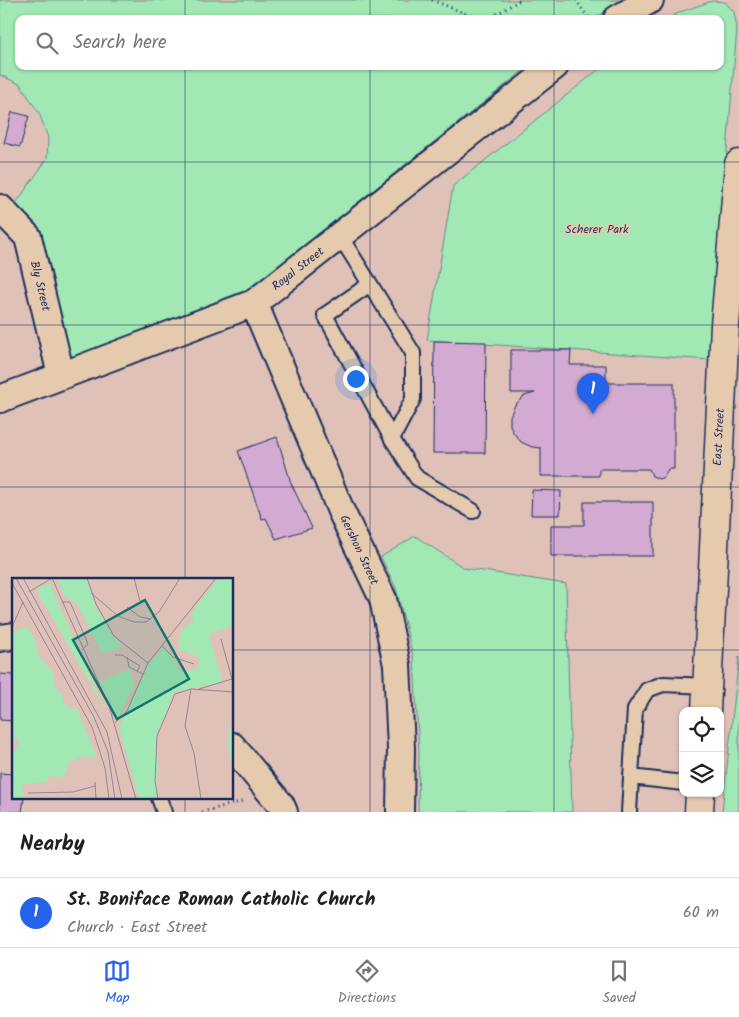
<!DOCTYPE html>
<meta charset="utf-8">
<style>
:root{--surface:#fff;--page:#f6f6f6;--text:#222;--muted:#767676;--line:#e0e0e0;--accent:#2563eb}
body{margin:0;font-family:Kalam,sans-serif;background:var(--page);color:var(--text)}
.controls{position:absolute;right:15px;bottom:15px;display:grid;overflow:hidden;border-radius:10px;box-shadow:0 1px 4px #0004}
.controls button{width:45px;height:45px;display:grid;place-items:center;padding:0;border:0;border-bottom:1px solid var(--line);background:var(--surface);color:var(--text);font:25px sans-serif}
.you{position:absolute;left:355px;top:378px;width:18px;height:18px;margin:-12px;border:4px solid #fff;border-radius:50%;background:#1a73e8;box-shadow:0 0 0 8px #1a73e833}
.badge{display:grid;place-items:center;width:32px;height:32px;border-radius:50%;background:var(--accent);color:#fff;font-size:16px;font-weight:700}
.pin{position:absolute;translate:-50% -41px;filter:drop-shadow(0 1px 2px #0008)}
.pin::after{content:'';position:absolute;top:26px;width:18px;height:15px;background:inherit;clip-path:polygon(0 0,100% 0,50% 100%)}
.list{margin:0;padding:0;list-style:none}
h2{display:flex;justify-content:space-between;align-items:center;height:65px;margin:0;padding:0 20px;font-size:21px}
h2 small{font-size:16px;font-weight:400;color:var(--muted)}
.list li{display:grid;grid-template-columns:32px 1fr auto;gap:15px;align-items:center;box-sizing:border-box;height:70px;padding:0 20px;border-top:1px solid var(--line)}
.list b{display:block;font-size:19px;white-space:nowrap}
.list p{margin:0;font-size:16px;white-space:nowrap;color:var(--muted)}
.list em{font-size:16px;font-style:normal;color:var(--muted)}
.icon{flex:none;width:28px;height:28px;fill:none;stroke:currentColor;stroke-width:2;stroke-linecap:round;stroke-linejoin:round}
.map{position:relative;flex:none;width:739px;height:812px;overflow:hidden}
.search{position:absolute;background:var(--surface);box-shadow:0 1px 4px #0004;left:15px;right:15px;top:15px;height:55px;display:flex;align-items:center;gap:12px;box-sizing:border-box;padding:0 18px;border-radius:10px;color:var(--muted);font-size:19px}
.sheet{height:135px;background:var(--surface)}
nav{display:flex;justify-content:space-around;align-items:center;box-sizing:border-box;height:70px;border-top:1px solid var(--line);background:var(--surface);font-size:14px;color:var(--muted)}
nav a{display:grid;justify-items:center;gap:2px}
nav .on{color:var(--accent)}
.map>svg:first-child{display:block}
.green{fill:#a1e8b5;stroke:#5e8c8a}
.building{fill:#d3abd2;stroke:#1b2f5e}
.lines{fill:none;stroke-linecap:round;stroke-linejoin:round}
.lane-casing{stroke:#1b2f5e;stroke-width:18}
.street-casing{stroke:#1b2f5e;stroke-width:30}
.secondary-casing{stroke:#1b2f5e;stroke-width:31}
.path{stroke:#1b2f5e;stroke-width:3;stroke-dasharray:1 4;stroke-linecap:butt}
.lane{stroke:#e6caad;stroke-width:14}
.street{stroke:#e6caad;stroke-width:26}
.secondary{stroke:#e6caad;stroke-width:28}
.grid{fill:none;stroke:#1b2f5e;stroke-width:1;stroke-opacity:0.55}
.labels{text-anchor:middle;dominant-baseline:central;stroke-width:4;stroke-linejoin:round;paint-order:stroke}
.park-label{font-size:12px;fill:#223862;stroke:#e6caad}
.street-label{font-size:12px;fill:#1b2f5e;stroke:#e6caad}
.inset-road{fill:none;stroke:#918794;stroke-width:1}
.view{fill:#0f766e;fill-opacity:0.15;stroke:#0f766e;stroke-width:2.5}
.inset-edge{fill:none;stroke:#1b2f5e;stroke-width:2.5}
</style>
<div class="map">
<svg width="739" height="812" viewBox="0 0 739 812">
<rect width="100%" height="100%" fill="#e0c1b8"/>
<filter id="ink" filterUnits="userSpaceOnUse"><feTurbulence type="fractalNoise" baseFrequency=".02" numOctaves="2"/><feDisplacementMap in="SourceGraphic" scale="10" xChannelSelector="R" yChannelSelector="G"/><feConvolveMatrix kernelMatrix="1 2 1 2 8 2 1 2 1" color-interpolation-filters="sRGB"/></filter>
<g filter="url(#ink)">
<g class="green">
<path d="M0,0H626L593,19H19V66H529L251,288L70,358L36,229L14,206L47,159L48,138L39,113L20,84L0,75Z"/>
<path d="M712,1L725,2L734,12L737,28L710,360L427,340L453,186L603,66H720V19H668L680,12Z"/>
<path d="M415,536L464,568L566,584L572,812H418L419,752L414,660L396,588L381,557Z"/>
<path d="M739,657V812H722Z"/>
</g>
<g class="building">
<path d="M12,112L29,116L20,147L4,143Z"/>
<path d="M434,341L486,342L485,453H433Z"/>
<path d="M511,350H571L570,365H606V383H674V469H668L664,477L659,479L652,476L649,469H599V476H541V448L532,447L521,442L513,432L510,425V416L515,405L524,396L535,393H511Z"/>
<path d="M277,437L291,483L312,528L276,539L266,518L262,519L238,451Z"/>
<path d="M532,490L561,491L560,515H531Z"/>
<path d="M584,502H653V556H551V525H584Z"/>
<path d="M0,674L14,675V721L0,720Z"/>
<path d="M0,773L14,774V798H24L22,812H0Z"/>
</g>
<g class="lines">
<g class="lane-casing">
<g id="lane">
<path d="M340,236L370,284L325,315L392,439L417,478L473,511"/>
<path d="M370,284L413,353V399L392,439"/>
<path d="M631,777L683,783"/>
<path d="M159,798L164,812"/>
<path d="M629,812L635,709L647,690L663,684L707,686"/>
</g>
</g>
<g class="street-casing">
<g id="street">
<path d="M617,19L650,0"/>
<path d="M0,208L28,237L61,375"/>
<path d="M254,303L341,511L383,599L397,665L401,748L400,812"/>
<path d="M0,399L254,303L555,66"/>
<path d="M0,638L14,636"/>
<path d="M232,746L281,805L284,812"/>
</g>
</g>
<g class="secondary-casing">
<g id="secondary">
<path d="M706,711L725,325L739,164"/>
<path d="M699,812L700,793"/>
</g>
</g>
<g class="path">
<path d="M432,0L479,19"/>
<path d="M576,0L589,19"/>
<path d="M488,19L520,0"/>
<path d="M202,812L244,801"/>
</g>
<use href="#lane" class="lane"/>
<use href="#street" class="street"/>
<use href="#secondary" class="secondary"/>
</g>
</g>
<path class="grid" d="M185,0V19M370,0V19M554,0V19M185,66V580M370,66V812M554,66V812M0,162H739M0,325H739M0,487H739M0,650H14M232,650H739M185,798V812"/>
<g class="labels">
<g class="park-label">
<text x="597" y="229">Scherer Park</text>
</g>
<g class="street-label">
<text transform="translate(298 269) rotate(-38)">Royal Street</text>
<text transform="translate(40 286) rotate(76)">Bly Street</text>
<text transform="translate(719 437) rotate(-87)">East Street</text>
<text transform="translate(359 550) rotate(65)">Gershon Street</text>
</g>
</g>
<g transform="translate(12 578)">
<rect width="221" height="221" fill="#e0c1b8"/>
<path d="M45,0H74L83,27L101,59L109,67L107,71L90,75L65,26L52,17ZM207,0H221V48L200,55L197,59L211,104L162,114L146,152L144,221H127L107,149L137,86L151,70L164,82L165,90L170,94L183,91L188,86L185,78L166,71L169,53L182,41L179,35ZM38,5L74,90L95,134L24,12ZM14,49L22,58L27,78L41,94L43,109L51,118V124L56,129L65,131L85,180L73,178L56,184L54,195L50,199L36,198V204L12,206L9,211L14,221H0V179L8,162L3,159L0,169V55ZM117,91L122,107L106,140L88,104ZM221,147V195L216,167L217,152Z" fill="#a1e8b5"/>
<path class="inset-road" d="M4,0L82,139L96,174L103,221M11,0L95,154L110,221M40,0L97,128L124,221M75,0L84,26L102,58L136,85M122,0L128,23M0,5L80,149L93,190L97,221M17,14L40,0M79,15L106,38L122,44H134L147,34L168,0M50,24H58L76,66L70,72M115,29L128,39L139,41M0,49L11,24M150,68L161,79L182,86M103,77H110L128,88L125,93L131,96M115,79L117,89L125,93M179,111L173,148L182,175L189,221M187,111L220,101L209,61M103,145L115,133L136,85L204,0M83,204L84,221M16,215L61,214L83,208M146,221L143,203L145,158L163,116L179,111L222,114"/>
<path class="view" d="M133,22L177,101L105,141L61,62Z"/>
<rect width="221" height="221" class="inset-edge"/>
</g>
</svg>
<div class="controls">
<button><svg class="icon" aria-label="locate" viewBox="0 0 24 24"><circle cx="12" cy="12" r="6"/><path d="M12 2v4M12 18v4M2 12h4M18 12h4"/></svg></button>
<button><svg class="icon" aria-label="layers" viewBox="0 0 24 24"><path d="M12 4l9 5-9 5-9-5zM3 14l9 5 9-5"/></svg></button>
</div>
<div class="you"></div>
<div class="pin badge" style="left:593px;top:414px">1</div>
<div class="search"><svg class="icon" aria-label="search" viewBox="0 0 24 24"><circle cx="10" cy="10" r="6"/><path d="M15 15l6 6"/></svg>Search here</div>
</div>
<section class="sheet">
<h2>Nearby<small></small></h2>
<ul class="list">
<li><span class="badge">1</span><div><b>St. Boniface Roman Catholic Church</b><p>Church · East Street</p></div><em>60 m</em></li>
</ul>
</section>
<nav>
<a class="on"><svg class="icon" aria-label="map" viewBox="0 0 24 24"><path d="M3 6l6-2 6 2 6-2v14l-6 2-6-2-6 2zM9 4v14M15 6v14"/></svg>Map</a>
<a><svg class="icon" aria-label="directions" viewBox="0 0 24 24"><path d="M12 3l9 9-9 9-9-9zM9 14v-3h6M13 9l2 2-2 2"/></svg>Directions</a>
<a><svg class="icon" aria-label="saved" viewBox="0 0 24 24"><path d="M7 4h10v16l-5-4-5 4z"/></svg>Saved</a>
</nav>
